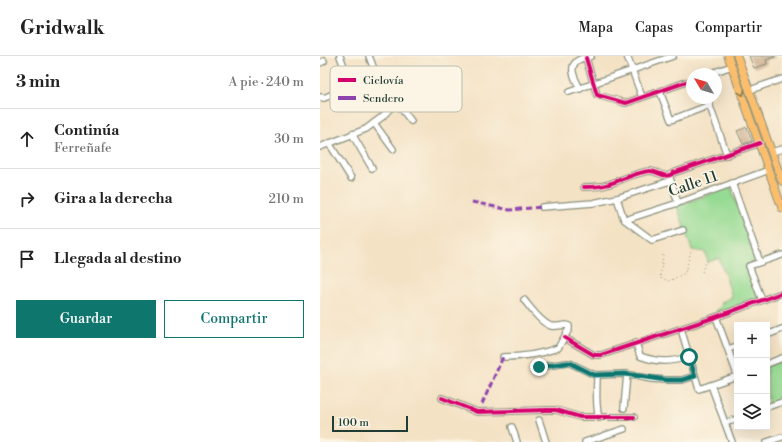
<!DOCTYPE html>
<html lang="es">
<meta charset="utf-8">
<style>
:root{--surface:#fff;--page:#f6f6f6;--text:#222;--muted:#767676;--line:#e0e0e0;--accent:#0f766e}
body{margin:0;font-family:"Libre Bodoni",serif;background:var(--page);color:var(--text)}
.controls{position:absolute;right:12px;bottom:12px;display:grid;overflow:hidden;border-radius:0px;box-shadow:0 4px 16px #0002}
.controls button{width:36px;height:36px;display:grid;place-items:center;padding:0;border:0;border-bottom:1px solid var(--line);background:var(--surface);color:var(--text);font:20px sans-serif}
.compass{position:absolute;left:366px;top:12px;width:36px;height:36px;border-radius:50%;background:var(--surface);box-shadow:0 4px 16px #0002;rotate:308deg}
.scale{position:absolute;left:12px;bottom:10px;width:76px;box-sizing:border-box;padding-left:4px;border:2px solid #1f3d34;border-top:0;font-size:11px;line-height:14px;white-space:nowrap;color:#1f3d34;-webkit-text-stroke:3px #fcf5e5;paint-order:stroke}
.stop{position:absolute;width:12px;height:12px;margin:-9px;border:3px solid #0f766e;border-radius:50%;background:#fff}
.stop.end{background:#0f766e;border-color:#fff;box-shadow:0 1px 4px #0008}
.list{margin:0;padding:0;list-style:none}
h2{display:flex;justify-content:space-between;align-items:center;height:52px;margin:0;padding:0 16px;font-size:17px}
h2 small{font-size:13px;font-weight:400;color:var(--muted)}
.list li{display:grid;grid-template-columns:26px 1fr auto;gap:12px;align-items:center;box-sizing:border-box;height:60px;padding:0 16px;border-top:1px solid var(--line)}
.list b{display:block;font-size:15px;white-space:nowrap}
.list p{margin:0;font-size:13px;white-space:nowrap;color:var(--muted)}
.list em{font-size:13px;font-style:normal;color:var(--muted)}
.actions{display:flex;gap:8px;padding:12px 16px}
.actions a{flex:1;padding:9px 0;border:1px solid var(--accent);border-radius:0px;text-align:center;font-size:14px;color:var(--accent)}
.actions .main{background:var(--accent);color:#fff}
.icon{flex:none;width:22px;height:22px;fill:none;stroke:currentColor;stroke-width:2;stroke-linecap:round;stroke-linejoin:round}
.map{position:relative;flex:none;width:462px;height:386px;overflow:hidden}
header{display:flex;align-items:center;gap:24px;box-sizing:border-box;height:56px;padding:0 20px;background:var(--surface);border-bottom:1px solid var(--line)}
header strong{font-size:19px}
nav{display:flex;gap:22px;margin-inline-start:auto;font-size:14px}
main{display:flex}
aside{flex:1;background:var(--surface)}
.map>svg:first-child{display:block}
.green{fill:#95da92;stroke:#5a8c63}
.building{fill:#c5a483}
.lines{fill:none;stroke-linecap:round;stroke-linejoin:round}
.minor-casing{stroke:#8a907c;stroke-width:8}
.major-casing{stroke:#8a907c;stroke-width:9}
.path{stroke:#8a907c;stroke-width:1;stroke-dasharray:1 3;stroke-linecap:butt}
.minor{stroke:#fff;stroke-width:5.5}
.major{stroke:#fabe6d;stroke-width:7}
.quiet{stroke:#8e44ad;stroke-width:3;stroke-dasharray:6 3;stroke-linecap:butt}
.cycleway-casing{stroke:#fcf5e5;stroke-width:6}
.cycleway{stroke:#d6006c;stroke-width:4}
.oneway{stroke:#82774e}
.route{stroke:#0f766e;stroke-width:5}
.labels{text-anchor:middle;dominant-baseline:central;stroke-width:3.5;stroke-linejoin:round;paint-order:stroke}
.street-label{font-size:15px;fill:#1f3d34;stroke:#fcf5e5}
.key{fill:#fcf5e5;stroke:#babeb0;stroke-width:1}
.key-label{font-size:11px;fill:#1f3d34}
</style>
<header>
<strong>Gridwalk</strong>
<nav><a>Mapa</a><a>Capas</a><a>Compartir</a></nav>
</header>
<main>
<aside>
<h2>3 min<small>A pie · 240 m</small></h2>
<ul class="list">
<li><svg class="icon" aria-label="ahead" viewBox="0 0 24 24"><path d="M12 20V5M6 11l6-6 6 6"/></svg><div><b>Continúa</b><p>Ferreñafe</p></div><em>30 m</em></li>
<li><svg class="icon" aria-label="right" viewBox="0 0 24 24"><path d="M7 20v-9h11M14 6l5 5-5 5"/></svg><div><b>Gira a la derecha</b></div><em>210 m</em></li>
<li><svg class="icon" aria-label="arrive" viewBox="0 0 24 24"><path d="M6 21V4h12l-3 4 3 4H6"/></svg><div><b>Llegada al destino</b></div></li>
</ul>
<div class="actions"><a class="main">Guardar</a><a>Compartir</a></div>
</aside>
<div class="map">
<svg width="462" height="386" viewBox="0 0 462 386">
<rect width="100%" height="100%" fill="#fcf5e5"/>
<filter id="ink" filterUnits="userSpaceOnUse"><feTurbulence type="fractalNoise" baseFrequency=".025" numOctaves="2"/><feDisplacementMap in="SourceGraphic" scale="8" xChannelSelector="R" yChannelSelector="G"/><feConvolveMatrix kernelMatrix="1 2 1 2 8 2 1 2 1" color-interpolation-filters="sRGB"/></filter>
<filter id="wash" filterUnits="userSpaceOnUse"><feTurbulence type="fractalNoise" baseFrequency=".012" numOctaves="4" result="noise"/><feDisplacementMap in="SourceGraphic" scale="16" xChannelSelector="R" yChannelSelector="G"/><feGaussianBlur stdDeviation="0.9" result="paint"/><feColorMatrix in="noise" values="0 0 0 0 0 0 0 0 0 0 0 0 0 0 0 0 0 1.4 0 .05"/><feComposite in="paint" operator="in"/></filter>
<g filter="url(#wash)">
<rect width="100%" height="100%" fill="#f4e2c5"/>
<g class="green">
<path d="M411,131L435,204L427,209L439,242L398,258L396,255L401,251L402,246L412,241L406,221L399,202L388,206L385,196L372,194L357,150Z"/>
<path d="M462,305V344L448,349L447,310Z"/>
</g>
<g id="blocks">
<g class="building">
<path d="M429,0H455V1L446,4L447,8L434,12Z"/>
<path d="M427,71L432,85L423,88L417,75Z"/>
</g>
</g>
</g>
<g filter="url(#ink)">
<use href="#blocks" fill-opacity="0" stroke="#8a907c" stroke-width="1"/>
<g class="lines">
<g class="minor-casing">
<g id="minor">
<path d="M49,0L57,21L91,65"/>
<path d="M307,0L322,41"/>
<path d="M266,2L277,39L302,46L306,47L372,24"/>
<path d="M0,7L4,5"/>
<path d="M389,18L412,10"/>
<path d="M260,33C257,26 248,13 256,6C259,2 267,2 271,0"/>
<path d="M430,34L462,23"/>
<path d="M249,36L353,0"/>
<path d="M340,36L351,64L390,49"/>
<path d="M0,41L4,42L29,31L30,26L20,0"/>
<path d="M387,42L407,99"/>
<path d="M54,67L73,93"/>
<path d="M32,78L52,112"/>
<path d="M9,87L31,122"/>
<path d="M0,91L46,73L62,61L76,46"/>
<path d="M452,96L462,93"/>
<path d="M350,122L358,147"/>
<path d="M412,127L440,206"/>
<path d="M264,131C273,131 281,131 289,128C299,125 320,115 330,115C338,115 346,124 353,117L440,87"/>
<path d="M297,142L303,161L305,164L332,184L363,174"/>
<path d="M222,151L273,147L297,142L350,125"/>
<path d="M305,164L358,147L449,114"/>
<path d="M442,244L429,210L462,199"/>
<path d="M396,261L417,318"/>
<path d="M361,273L379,333L417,320"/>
<path d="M447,279L462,273"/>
<path d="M245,282L274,299H281L396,261L462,237"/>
<path d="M316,287L320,300C339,307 350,306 369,301"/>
<path d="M408,293L417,290"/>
<path d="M183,301C201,301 221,298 238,292L249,273V270L247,269C242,269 236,271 231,270C220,266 211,252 204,244"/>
<path d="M447,308L462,302"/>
<path d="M219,311L247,307H250L275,319L305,318L331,323L346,324H362L375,320"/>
<path d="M277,319C277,333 275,348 279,362"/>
<path d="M391,329L412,386"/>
<path d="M122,342L157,356L226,354H236L260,361H314"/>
<path d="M447,351L462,346"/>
<path d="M304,352L307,318"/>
<path d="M219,364L226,386"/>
<path d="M405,367L417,363"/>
<path d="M192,371L197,386"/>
<path d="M265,386L304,373"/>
<path d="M447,386L462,381"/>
</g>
</g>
<g class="major-casing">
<g id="major">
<path d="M408,0L462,152"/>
<path d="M417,0L462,125"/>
</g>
</g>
<g class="path">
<path d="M343,199L340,222L349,225L365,217L371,194"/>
<path d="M382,216L385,207L388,205"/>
</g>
<use href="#minor" class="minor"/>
<use href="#major" class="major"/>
<g class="quiet">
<path d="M152,146L190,154L222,151"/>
<path d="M162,348L183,301"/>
</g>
<g class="cycleway-casing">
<g id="cycleway">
<path d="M266,2L277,39L302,46L306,47L372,24"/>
<path d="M264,131C273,131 281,131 289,128C299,125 320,115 330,115C338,115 346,124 353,117L440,87"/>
<path d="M245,282L274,299H281L396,261L462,237"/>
<path d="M122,342L157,356L226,354H236L260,361H314"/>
</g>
</g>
<use href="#cycleway" class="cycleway"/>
</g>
<defs><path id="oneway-chevron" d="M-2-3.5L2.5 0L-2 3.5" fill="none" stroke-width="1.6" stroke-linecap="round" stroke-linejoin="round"/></defs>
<use class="oneway" href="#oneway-chevron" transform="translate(422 37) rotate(70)"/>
</g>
<g class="lines" filter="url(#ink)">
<path class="route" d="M219,311L247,307H250L274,319L305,318L346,324H362L375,320L369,301"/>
</g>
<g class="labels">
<g class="street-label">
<text transform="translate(373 128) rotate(-19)">Calle 11</text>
</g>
</g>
<rect x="10" y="10" width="132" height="46" rx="6" class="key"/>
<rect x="18" y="22" width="18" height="4" fill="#d6006c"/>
<rect x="18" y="40" width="18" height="4" fill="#8e44ad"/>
<g class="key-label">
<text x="43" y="28">Ciclovía</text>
<text x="43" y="46">Sendero</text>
</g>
</svg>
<div class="controls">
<button>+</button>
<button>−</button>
<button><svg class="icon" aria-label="layers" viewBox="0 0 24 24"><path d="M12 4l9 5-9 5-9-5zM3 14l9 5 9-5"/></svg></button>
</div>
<svg class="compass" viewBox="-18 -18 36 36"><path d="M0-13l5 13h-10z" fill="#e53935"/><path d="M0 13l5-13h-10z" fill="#767676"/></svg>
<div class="scale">100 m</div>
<div class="stop" style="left:369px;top:301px"></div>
<div class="stop end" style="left:219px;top:311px"></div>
</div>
</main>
